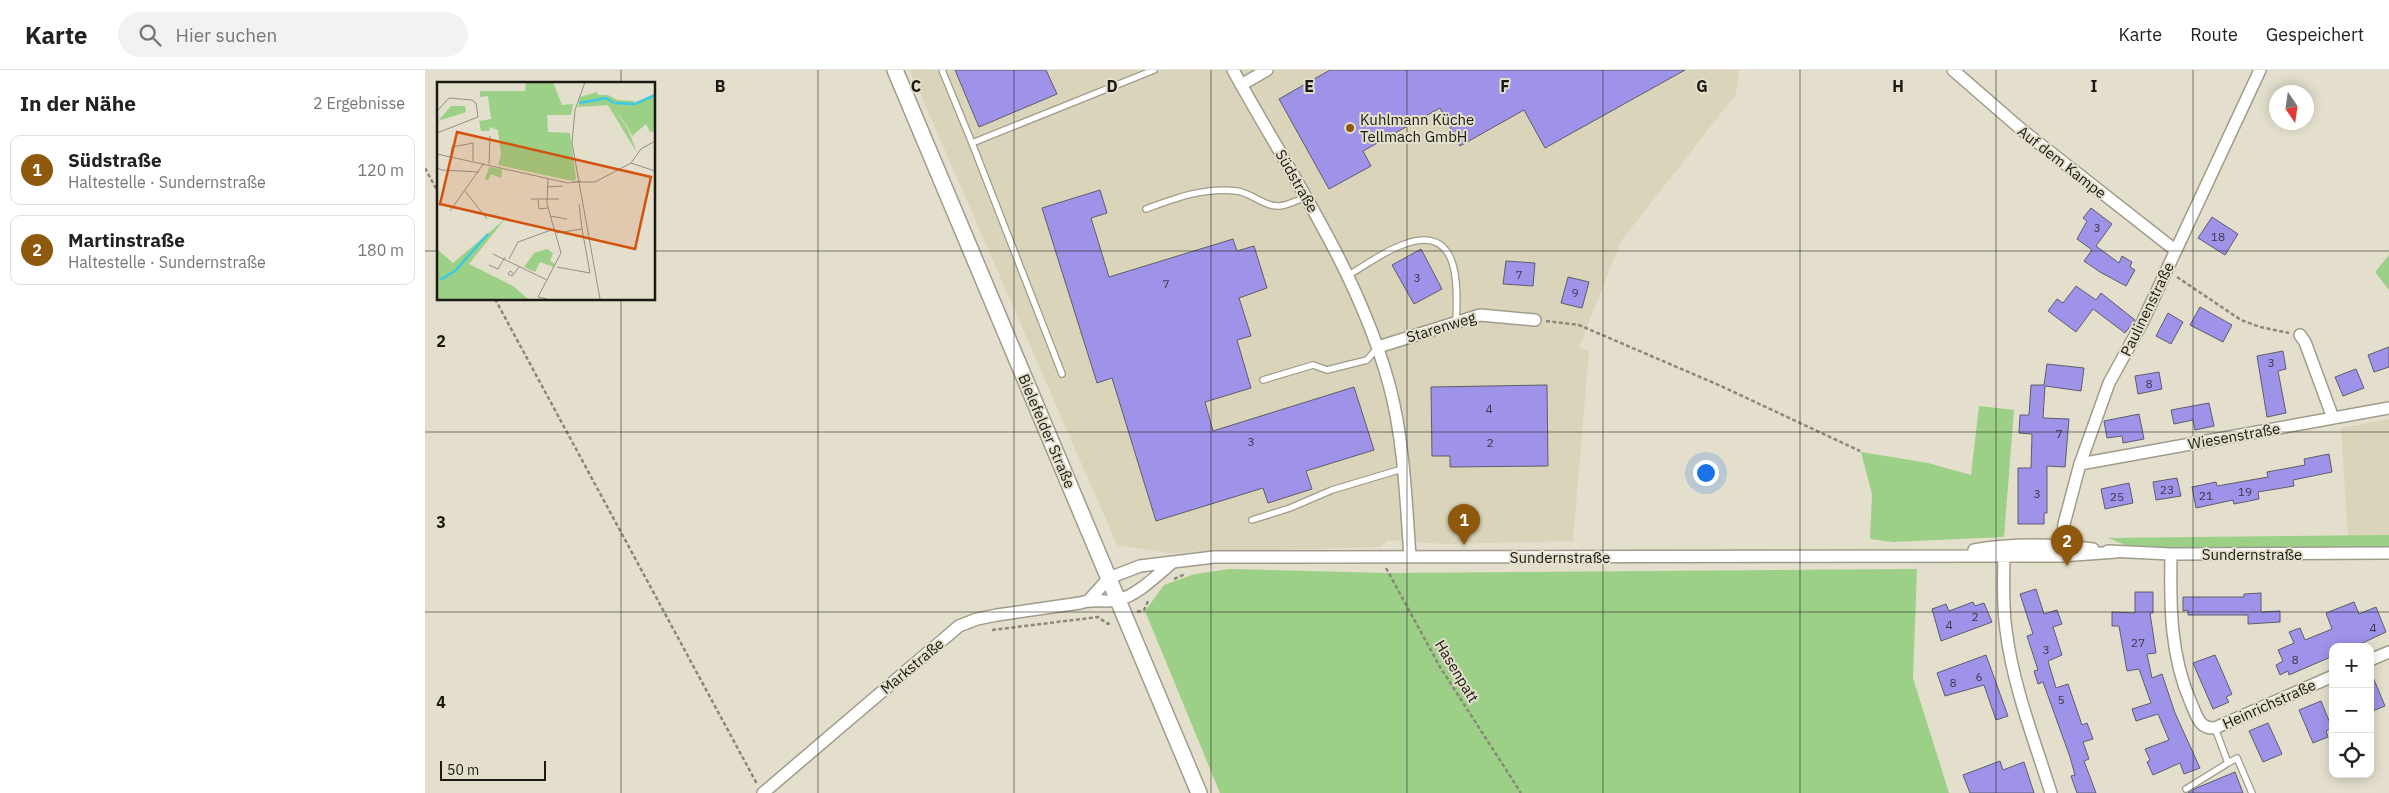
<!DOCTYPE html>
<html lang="de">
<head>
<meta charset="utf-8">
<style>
	body { margin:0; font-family:"IBM Plex Sans",sans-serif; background:#f2f2f2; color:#222 }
	.controls { position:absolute; right:15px; bottom:15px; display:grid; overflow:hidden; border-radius:10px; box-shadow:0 2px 12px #0003 }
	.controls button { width:45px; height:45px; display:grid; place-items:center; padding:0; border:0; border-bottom:1px solid #e0e0e0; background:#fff; color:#222; font:25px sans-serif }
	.compass { position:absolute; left:1844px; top:15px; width:45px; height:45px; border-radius:50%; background:#fff; box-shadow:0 2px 12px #0003; rotate:167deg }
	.scale { position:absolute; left:15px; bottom:12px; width:106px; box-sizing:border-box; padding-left:5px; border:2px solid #1a1912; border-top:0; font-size:14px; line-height:18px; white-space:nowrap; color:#1a1912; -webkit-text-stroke:4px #e3dfcc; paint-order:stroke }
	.you { position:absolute; left:1280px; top:402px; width:18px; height:18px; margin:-12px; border:4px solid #fff; border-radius:50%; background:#1a73e8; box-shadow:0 0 0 8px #1a73e833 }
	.badge { display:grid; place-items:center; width:32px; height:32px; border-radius:50%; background:#8f590d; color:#fff; font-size:16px; font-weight:700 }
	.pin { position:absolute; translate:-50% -41px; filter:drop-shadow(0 1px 2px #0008) }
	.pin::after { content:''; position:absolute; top:26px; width:18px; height:15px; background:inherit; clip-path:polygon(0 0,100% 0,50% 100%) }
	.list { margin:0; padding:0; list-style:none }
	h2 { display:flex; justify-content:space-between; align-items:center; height:65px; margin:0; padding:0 20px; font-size:21px }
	h2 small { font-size:16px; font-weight:400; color:#767676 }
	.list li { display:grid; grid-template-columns:32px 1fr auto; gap:15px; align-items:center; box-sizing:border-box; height:70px; margin:0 10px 10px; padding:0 10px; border:1px solid #e0e0e0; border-radius:10px }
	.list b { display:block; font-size:19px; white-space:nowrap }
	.list p { margin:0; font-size:16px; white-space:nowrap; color:#767676 }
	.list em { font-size:16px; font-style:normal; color:#767676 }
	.icon { flex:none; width:28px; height:28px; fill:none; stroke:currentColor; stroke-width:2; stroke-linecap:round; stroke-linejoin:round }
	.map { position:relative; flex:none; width:1964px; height:723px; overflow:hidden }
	header { display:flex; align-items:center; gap:30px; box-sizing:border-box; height:70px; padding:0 25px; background:#fff; border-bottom:1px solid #e0e0e0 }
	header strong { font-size:24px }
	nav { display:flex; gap:28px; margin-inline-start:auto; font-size:18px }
	.search { width:350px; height:45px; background:#f2f2f2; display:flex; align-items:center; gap:12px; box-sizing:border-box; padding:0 18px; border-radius:28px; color:#767676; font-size:19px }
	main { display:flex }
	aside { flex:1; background:#fff }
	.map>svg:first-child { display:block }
	.built { fill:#d9d4ba }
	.green { fill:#9bd086 }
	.building { fill:#9e93e8; stroke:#5e5d6d }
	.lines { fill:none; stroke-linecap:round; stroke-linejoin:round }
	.service-casing { stroke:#a09c8b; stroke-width:8 }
	.minor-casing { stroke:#a09c8b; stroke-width:14 }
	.secondary-casing { stroke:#a09c8b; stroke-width:18 }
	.path { stroke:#8b887a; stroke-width:2.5; stroke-dasharray:4 2.5; stroke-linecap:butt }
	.service { stroke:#fff; stroke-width:5.5 }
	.minor { stroke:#fff; stroke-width:11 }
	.secondary { stroke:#fff; stroke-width:15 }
	.grid { fill:none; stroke:#1a1912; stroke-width:1; stroke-opacity:0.55 }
	.poi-dot { fill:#8f590d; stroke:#e3dfcc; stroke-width:2 }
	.labels { text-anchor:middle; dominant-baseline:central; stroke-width:4; stroke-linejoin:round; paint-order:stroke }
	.number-label { font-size:12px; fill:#3b3848 }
	.poi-label { font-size:15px; fill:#1a1912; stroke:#e3dfcc; text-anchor:start }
	.street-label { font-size:15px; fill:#1a1912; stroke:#e3dfcc }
	.inset-river { fill:none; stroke:#3bcae5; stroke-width:2.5 }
	.inset-road { fill:none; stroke:#939082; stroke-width:1 }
	.view { fill:#d3530d; fill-opacity:0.15; stroke:#d3530d; stroke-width:2.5 }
	.inset-edge { fill:none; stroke:#1a1912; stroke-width:2.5 }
	.grid-label { font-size:16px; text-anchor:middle; font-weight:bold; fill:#1a1912; stroke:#e3dfcc; stroke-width:4; stroke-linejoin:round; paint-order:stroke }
</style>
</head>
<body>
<header>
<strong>Karte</strong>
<div class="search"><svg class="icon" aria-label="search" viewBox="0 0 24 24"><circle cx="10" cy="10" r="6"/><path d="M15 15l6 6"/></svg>Hier suchen</div>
<nav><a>Karte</a><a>Route</a><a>Gespeichert</a></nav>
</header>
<main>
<aside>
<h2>In der Nähe<small>2 Ergebnisse</small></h2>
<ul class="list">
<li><span class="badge">1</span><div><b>Südstraße</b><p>Haltestelle · Sundernstraße</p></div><em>120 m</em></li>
<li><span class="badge">2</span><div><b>Martinstraße</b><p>Haltestelle · Sundernstraße</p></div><em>180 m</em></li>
</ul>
</aside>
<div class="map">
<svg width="1964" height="723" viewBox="0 0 1964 723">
	<rect width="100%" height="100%" fill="#e3dfcc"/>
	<!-- built -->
	<path class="built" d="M485,0H1314L1311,24L1196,171L1154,277L1164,281L1148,471L1019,474L963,470L955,477L744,483L692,475Z
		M1964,349V465L1923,467L1916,358Z"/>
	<!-- green -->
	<path class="green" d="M1964,185V220L1950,202Z
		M1554,336L1589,340L1579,467L1468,472L1445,469L1447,424L1436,382L1503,393L1546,405Z
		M1964,465V477L1736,479L1700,475L1683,468Z
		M805,499L960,503L1492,499L1488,608L1524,723H795L720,541L739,515L770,504Z"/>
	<!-- building -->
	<path class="building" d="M530,0H621L632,24L554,57Z
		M905,0H1260L1120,78L1099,40L1035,76L1015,38L938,81L946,96L904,119L854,29Z
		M675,120L682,143L666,148L684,207L808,169L812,181L829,176L842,218L814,228L826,266L812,270L826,318L780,332L788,361L929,317L949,380L881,401L887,419L843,433L838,418L731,451L687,308L672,313L617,138Z
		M1666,138L1687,154L1671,176L1694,193L1697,186L1707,192L1705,197L1710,200L1701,216L1675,202L1659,191L1667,180L1652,169L1662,151L1658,148Z
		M1787,147L1813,164L1800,185L1773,168Z
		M996,179L1017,219L989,234L967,195Z
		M1081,191L1110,193L1108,216L1078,214Z
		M1143,207L1164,212L1157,238L1136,233Z
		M1651,216L1671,230L1676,223L1710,250L1700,263L1668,239L1651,262L1623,241L1632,229L1638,233Z
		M1775,237L1807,255L1798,272L1765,255Z
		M1743,243L1758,252L1746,274L1731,266Z
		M1964,277V297L1949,302L1943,285Z
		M1858,281L1861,299L1853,301L1861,343L1842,347L1832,286Z
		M1622,294L1659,298L1656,321L1620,316L1618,348L1644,349L1640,397L1622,396V443H1619V454H1593V398H1606L1607,364L1594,363L1595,345H1604L1606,315H1619Z
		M1931,299L1939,318L1918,326L1910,307Z
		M1734,302L1737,319L1713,324L1710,306Z
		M1122,315L1123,396L1025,397V386H1007L1006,317Z
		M1784,333L1789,356L1770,360L1768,350L1749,354L1746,340Z
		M1714,344L1719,369L1698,373L1697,366L1682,368L1679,351Z
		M1904,384L1907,402L1868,410L1869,416L1833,422L1834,429L1809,434L1808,430L1771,438L1767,417L1791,412L1792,416L1843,407L1842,402L1880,395L1879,389Z
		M1752,408L1756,426L1731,430L1728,412Z
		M1704,413L1708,433L1680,439L1676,419Z
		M1611,519L1619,544L1632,540L1637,554L1628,557L1637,585L1623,591L1631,618L1643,614L1657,655L1662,653L1668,669L1658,672L1664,689L1659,691L1671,723H1652L1646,706L1650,705L1645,687L1618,612L1613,614L1609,601L1613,600L1602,566L1608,564L1595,524Z
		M1710,522H1728V543H1725L1731,583L1722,584L1727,608L1737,604L1750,643L1775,698L1759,704L1755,693L1728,705L1722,692L1725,690L1720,679L1744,670L1733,644L1711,651L1707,639L1726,633L1714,599L1702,601L1694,556H1687V542L1710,543Z
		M1836,523V542L1855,541V552L1823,554V545H1763V540L1758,541V527H1819V524Z
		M1548,532L1550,536L1559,533L1567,552L1516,571L1507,539L1521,534L1524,541Z
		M1929,532L1934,544L1951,537L1961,562L1929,577H1908V586L1864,605L1863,601L1855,605L1851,595L1858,591L1853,580L1869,573L1864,562L1875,558L1880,570L1907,559L1901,543Z
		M1561,585L1583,646L1571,650L1559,615L1520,626L1512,603Z
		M1790,585L1807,624L1801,627L1804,632L1788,639L1768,593Z
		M1945,600L1960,636L1945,642Z
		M1896,631L1907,658L1901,661L1903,667L1888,673L1874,640Z
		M1843,653L1857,684L1838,692L1824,661Z
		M1575,691L1578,700L1599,692L1609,723H1545L1538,705Z
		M1810,702L1818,723H1763L1769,719Z"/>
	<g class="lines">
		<defs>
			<path id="service" d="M517,0L547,73
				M721,139C751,128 779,117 812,121C827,123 839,137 855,136C863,135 873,130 881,127
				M922,206C940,196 960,180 980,174C1035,154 1033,215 1031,252
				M637,304L547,73L729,0
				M838,310L888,295L902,300L942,290L953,277
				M827,450L865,438L907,420L977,399
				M1803,693L1812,688L1827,723
				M1761,719L1803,693L1790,658"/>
			<path id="minor" d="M808,0C864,102 933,201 964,314C979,369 981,431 985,487
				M1528,0L1597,60L1750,180
				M816,15L842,0
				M1875,265L1880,272L1908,348
				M953,277L1055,245L1110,250
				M1655,394L1964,338
				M1579,479C1579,505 1577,533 1581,560C1588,616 1609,669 1626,723
				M1549,480C1588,473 1628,474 1668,479
				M1683,481L1746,484L1964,483
				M1746,484C1745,536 1745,585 1766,633C1772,646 1774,659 1790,658L1908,606
				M1636,486L1639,454L1655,394L1684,313L1717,253L1835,0
				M665,529L684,508L715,496L789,487L1636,486L1691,482
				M1945,590L1964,582
				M338,723L534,556L552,549L572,545L655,533C669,528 680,533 693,530C713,525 732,505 748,492"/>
			<path id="secondary" d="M470,0L774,723"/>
		</defs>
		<!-- service casing -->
		<use href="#service" class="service-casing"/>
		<!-- minor casing -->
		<use href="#minor" class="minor-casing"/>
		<!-- secondary casing -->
		<use href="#secondary" class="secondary-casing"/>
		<!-- path -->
		<path class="path" d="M0,98L14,124
			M1752,207L1816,250L1835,257L1864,263
			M70,229L332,714
			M1121,251L1154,255L1296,316L1435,381
			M961,498L1015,597L1096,723
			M749,509L760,504
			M712,542L719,540L724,529
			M567,560L673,547L683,554L686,552"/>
		<!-- service -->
		<use href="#service" class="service"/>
		<!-- minor -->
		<use href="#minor" class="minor"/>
		<!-- secondary -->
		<use href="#secondary" class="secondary"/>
	</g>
	<!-- grid -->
	<path class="grid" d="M196,0V14M393,0V723M589,0V723M786,0V723M982,0V723M1178,0V723M1375,0V723M1571,0V723M1768,0V723M0,181H14M229,181H1964M196,229V723M0,362H1964M0,542H1964"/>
	<!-- markers -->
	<circle class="poi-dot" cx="925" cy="58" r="5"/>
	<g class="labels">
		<!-- number labels -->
		<g class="number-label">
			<text x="1672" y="157">3</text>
			<text x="1793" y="166">18</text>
			<text x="1094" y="204">7</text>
			<text x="992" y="207">3</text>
			<text x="741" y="213">7</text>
			<text x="1150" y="222">9</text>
			<text x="1846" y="292">3</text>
			<text x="1724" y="313">8</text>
			<text x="1064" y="338">4</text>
			<text x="1634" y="363">7</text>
			<text x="826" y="371">3</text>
			<text x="1065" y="372">2</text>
			<text x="1742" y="419">23</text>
			<text x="1820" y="421">19</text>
			<text x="1612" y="423">3</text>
			<text x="1781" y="425">21</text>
			<text x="1692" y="426">25</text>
			<text x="1550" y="546">2</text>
			<text x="1524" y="554">4</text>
			<text x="1948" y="557">4</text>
			<text x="1713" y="572">27</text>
			<text x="1621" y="579">3</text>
			<text x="1870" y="589">8</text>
			<text x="1554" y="606">6</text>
			<text x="1528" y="612">8</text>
			<text x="1636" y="629">5</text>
		</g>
		<!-- poi labels -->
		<g class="poi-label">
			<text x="935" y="49">Kuhlmann Küche<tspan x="935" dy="17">Tellmach GmbH</tspan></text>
		</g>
		<!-- street labels -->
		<g class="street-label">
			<text transform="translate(1637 92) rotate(38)">Auf dem Kampe</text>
			<text transform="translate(872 111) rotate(60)">Südstraße</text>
			<text transform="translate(1722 239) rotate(-64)">Paulinenstraße</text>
			<text transform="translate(1016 257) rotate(-17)">Starenweg</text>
			<text transform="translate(622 361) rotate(67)">Bielefelder Straße</text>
			<text transform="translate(1809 366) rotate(-10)">Wiesenstraße</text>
			<text x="1827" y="484">Sundernstraße</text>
			<text x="1135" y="487">Sundernstraße</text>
			<text transform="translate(487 596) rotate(-40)">Markstraße</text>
			<text transform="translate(1032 601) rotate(59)">Hasenpatt</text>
			<text transform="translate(1844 634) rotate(-24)">Heinrichstraße</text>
		</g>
	</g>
	<!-- overview -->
	<g transform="translate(12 12)">
		<rect width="218" height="218" fill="#e3dfcc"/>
		<path d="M89,0H116L125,23L136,22L134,33H110L111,50L133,51L139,97L136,99L61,83L64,73L61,48L53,45L52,49H44L42,39L54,37L51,14L43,15V9H88ZM160,10L161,13H171L181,18L197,19L198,22L217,12V49L213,50L209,42L195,54L191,45L177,27L191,47L200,71L171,23L141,25L143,15ZM14,24H28L29,30L1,39ZM52,85L65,87L64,96L54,92L51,98L48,97ZM68,137L32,182L76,204L91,217H0V167L16,181ZM110,167L116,171L113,179L118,182L117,185L103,180L98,190L87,185L97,171Z" fill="#9bd086"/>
		<path class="inset-river" d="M142,21L169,16L177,21M178,21L198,22L218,13M3,198L18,189L51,152"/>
		<path class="inset-road" d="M148,0L138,28L135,61L163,217M0,29L12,16L35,18L39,21L41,35L0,51M0,72L131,101L144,99M14,74L15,65L36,61V79M194,81L204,67L218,59M52,82L53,54M0,85L4,88L42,90M136,100H158L194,81L218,89M110,105L126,104M28,109L50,137M94,117H122M101,118L102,127L111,126M13,129L47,81M113,134L130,137M119,151L145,147L142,122M56,172L110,198M72,177L81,160L117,147M52,183L61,187L68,175M120,185L153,191L145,147M76,191L73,189L71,192L75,194L83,184M110,217L101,215L124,171L110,122L111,96"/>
		<path class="view" d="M20,50L214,95L198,167L3,122Z"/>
		<rect width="218" height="218" class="inset-edge"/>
	</g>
	<g class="grid-label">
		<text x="295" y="22">B</text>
		<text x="491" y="22">C</text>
		<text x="687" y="22">D</text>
		<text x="884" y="22">E</text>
		<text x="1080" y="22">F</text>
		<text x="1277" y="22">G</text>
		<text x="1473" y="22">H</text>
		<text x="1669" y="22">I</text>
		<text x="16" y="277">2</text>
		<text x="16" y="458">3</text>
		<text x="16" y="638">4</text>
	</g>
</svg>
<div class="controls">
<button>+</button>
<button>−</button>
<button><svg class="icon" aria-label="locate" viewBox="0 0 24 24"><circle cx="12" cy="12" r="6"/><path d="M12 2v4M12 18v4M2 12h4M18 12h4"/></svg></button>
</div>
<svg class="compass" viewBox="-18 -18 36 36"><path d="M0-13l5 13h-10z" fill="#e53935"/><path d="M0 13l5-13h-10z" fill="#767676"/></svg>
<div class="scale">50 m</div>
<div class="you"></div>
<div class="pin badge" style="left:1039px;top:475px">1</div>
<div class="pin badge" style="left:1642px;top:496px">2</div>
</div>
</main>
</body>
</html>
